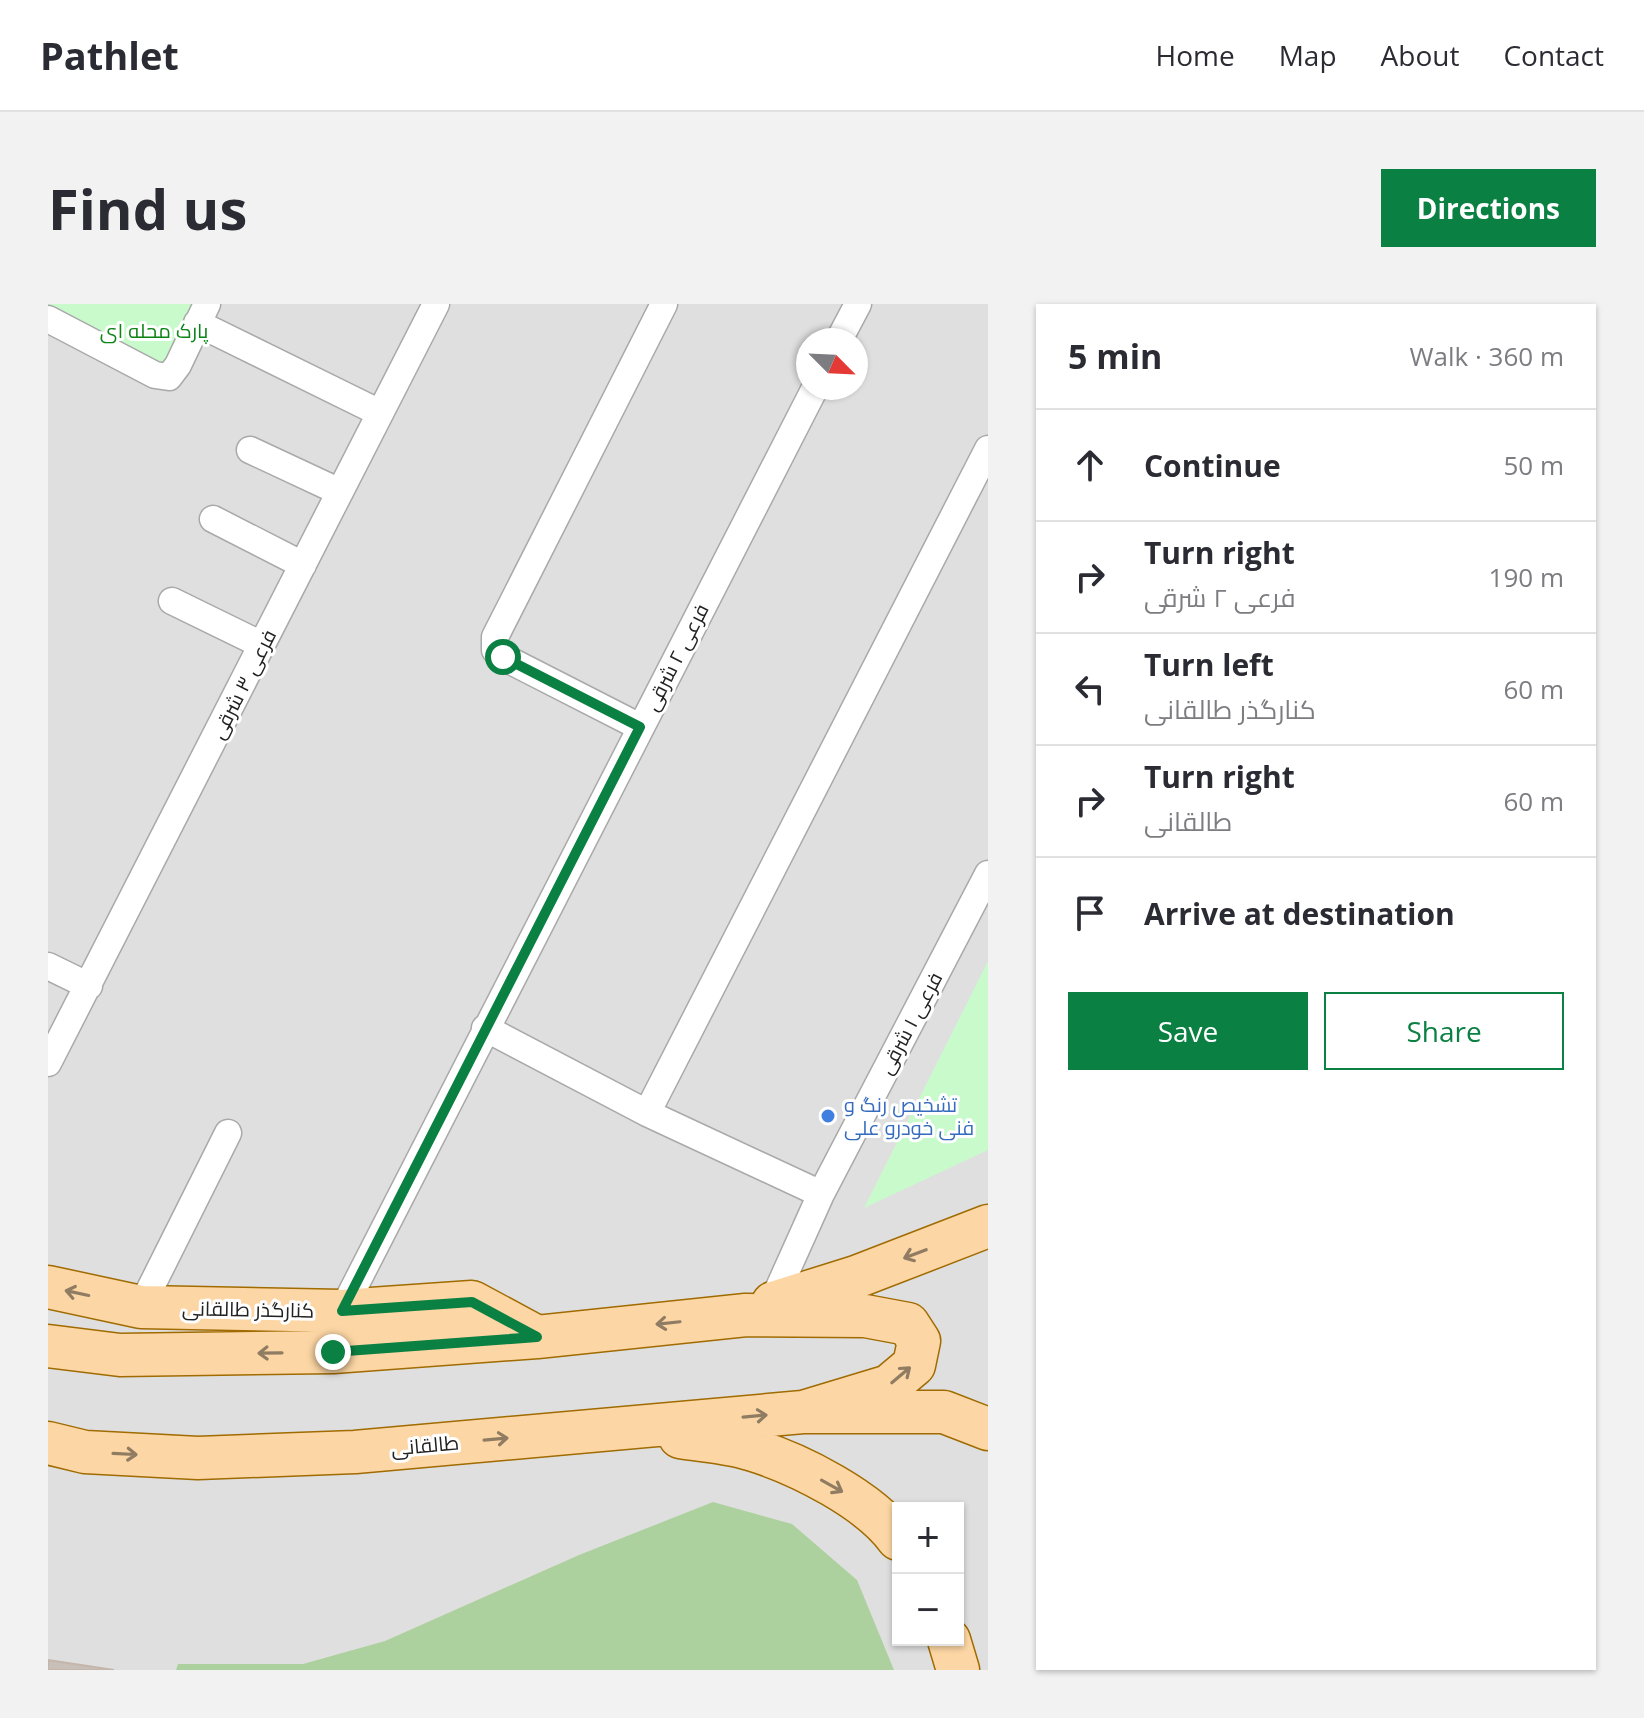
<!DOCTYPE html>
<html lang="en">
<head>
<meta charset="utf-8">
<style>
	body { margin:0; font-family:"Open Sans",Cairo,sans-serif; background:#f2f2f3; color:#2b2b33 }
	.controls { position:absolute; right:24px; bottom:24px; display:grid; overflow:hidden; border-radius:0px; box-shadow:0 2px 6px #0004 }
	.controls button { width:72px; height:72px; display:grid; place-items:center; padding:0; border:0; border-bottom:2px solid #e1e1e2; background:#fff; color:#2b2b33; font:40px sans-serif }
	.compass { position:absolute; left:748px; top:24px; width:72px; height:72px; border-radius:50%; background:#fff; box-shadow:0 2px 6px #0004; rotate:114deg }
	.stop { position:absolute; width:24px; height:24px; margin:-18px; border:6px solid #0b8043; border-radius:50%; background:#fff }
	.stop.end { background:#0b8043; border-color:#fff; box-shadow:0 2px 8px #0008 }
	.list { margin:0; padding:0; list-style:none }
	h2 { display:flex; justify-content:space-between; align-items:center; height:104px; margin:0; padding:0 32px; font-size:34px }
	h2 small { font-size:26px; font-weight:400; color:#7c7c81 }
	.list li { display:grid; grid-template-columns:52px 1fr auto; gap:24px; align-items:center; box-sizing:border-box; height:112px; padding:0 32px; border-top:2px solid #e1e1e2 }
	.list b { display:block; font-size:30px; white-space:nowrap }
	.list p { margin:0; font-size:26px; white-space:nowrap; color:#7c7c81 }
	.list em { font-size:26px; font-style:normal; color:#7c7c81 }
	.actions { display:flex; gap:16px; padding:24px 32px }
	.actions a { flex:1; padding:18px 0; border:2px solid #0b8043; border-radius:0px; text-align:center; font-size:28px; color:#0b8043 }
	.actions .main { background:#0b8043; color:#fff }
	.icon { flex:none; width:44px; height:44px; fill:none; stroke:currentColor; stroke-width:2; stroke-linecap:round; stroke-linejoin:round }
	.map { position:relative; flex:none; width:940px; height:1366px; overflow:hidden; border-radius:0px }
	header { display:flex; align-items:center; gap:48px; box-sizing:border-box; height:112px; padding:0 40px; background:#fff; border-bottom:2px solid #e1e1e2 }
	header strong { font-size:38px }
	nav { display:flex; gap:44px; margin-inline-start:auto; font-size:28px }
	.intro { display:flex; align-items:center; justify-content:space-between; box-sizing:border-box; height:192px; padding:0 48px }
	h1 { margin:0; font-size:56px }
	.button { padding:20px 36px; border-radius:0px; background:#0b8043; color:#fff; font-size:28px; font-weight:700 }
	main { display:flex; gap:48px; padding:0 48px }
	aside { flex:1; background:#fff; border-radius:0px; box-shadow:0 2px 6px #0004 }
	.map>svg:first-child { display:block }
	.residential { fill:#e0dfdf; fill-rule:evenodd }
	.forest { fill:#add19e }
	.park { fill:#c8facc }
	.building { fill:#c7bfb8; stroke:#c4b6ab; stroke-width:2 }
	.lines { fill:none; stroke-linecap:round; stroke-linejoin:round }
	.street-casing { stroke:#a9a9a9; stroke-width:29 }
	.primary-casing { stroke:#a06b00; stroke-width:45 }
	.street { stroke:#fff; stroke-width:26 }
	.primary { stroke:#fcd6a4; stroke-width:42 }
	.oneway { stroke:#8f7c63 }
	.route { stroke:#0b8043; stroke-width:10 }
	.shop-dot { fill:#3f7fe0; stroke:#fff; stroke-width:3 }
	.labels { text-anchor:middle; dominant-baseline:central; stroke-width:6; stroke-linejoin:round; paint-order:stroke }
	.park-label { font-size:20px; fill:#0c8416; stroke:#fff }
	.street-label { font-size:20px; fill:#222; stroke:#fff }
	.shop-label { font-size:20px; fill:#366cbe; stroke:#fff; text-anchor:start }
</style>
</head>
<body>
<header>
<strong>Pathlet</strong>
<nav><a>Home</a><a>Map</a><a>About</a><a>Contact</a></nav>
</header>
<div class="intro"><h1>Find us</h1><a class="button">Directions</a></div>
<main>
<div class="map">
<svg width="940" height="1366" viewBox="0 0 940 1366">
	<rect width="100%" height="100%" fill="#f2efe9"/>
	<!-- residential -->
	<path class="residential" d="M0,0H940V1366H0ZM760,36H808V84H760ZM850,1204H910V1336H850Z"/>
	<!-- forest -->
	<path class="forest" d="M665,1198L744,1220L809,1276L846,1366H128L130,1360H255L337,1337L531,1251Z"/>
	<!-- park -->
	<path class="park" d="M0,0H148L117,61Z
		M940,657V846L816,904Z"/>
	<!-- building -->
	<path class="building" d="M0,1356L66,1366H0Z"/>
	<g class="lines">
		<defs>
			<path id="street" d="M0,15L107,71L121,73L130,61L159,0
				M149,19L332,109
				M791,36L810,0
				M202,146L292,188
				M165,215L255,261
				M124,297L214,341
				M592,423L455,353L447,346V333L616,0
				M0,662L41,682
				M437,724L599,809L773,890
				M0,759L388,0
				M599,809L940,145
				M724,999L773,890L940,570
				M93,1003L180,829
				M294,1007L767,84"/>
			<path id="primary" d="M0,983L93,1003L294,1007L424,998L489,1033
				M725,999L808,973L940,922
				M0,1042L72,1051L285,1048L489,1033L698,1011L817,1012L860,1020L871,1037L866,1061L841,1082L755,1108
				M632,1133C656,1137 682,1138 705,1146C751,1160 822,1196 850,1235
				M0,1139L37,1148L150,1154L307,1148L755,1108H896L940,1125
				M901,1336L910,1366"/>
		</defs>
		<!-- street casing -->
		<use href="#street" class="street-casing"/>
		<!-- primary casing -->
		<use href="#primary" class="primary-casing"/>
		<!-- street -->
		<use href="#street" class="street"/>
		<!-- primary -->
		<use href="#primary" class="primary"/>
	</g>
	<!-- one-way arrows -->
	<defs><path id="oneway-shaft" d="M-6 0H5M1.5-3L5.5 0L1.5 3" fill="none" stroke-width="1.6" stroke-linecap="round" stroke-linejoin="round" transform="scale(2)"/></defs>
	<g class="oneway">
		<use href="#oneway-shaft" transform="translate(867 950) rotate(159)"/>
		<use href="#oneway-shaft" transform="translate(29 989) rotate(-168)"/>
		<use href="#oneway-shaft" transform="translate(620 1019) rotate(174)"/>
		<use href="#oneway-shaft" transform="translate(222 1049) rotate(179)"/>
		<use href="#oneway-shaft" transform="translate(853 1071) rotate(-40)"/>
		<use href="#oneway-shaft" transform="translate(707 1112) rotate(-5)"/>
		<use href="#oneway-shaft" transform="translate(448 1135) rotate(-5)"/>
		<use href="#oneway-shaft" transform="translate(77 1150) rotate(3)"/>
		<use href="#oneway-shaft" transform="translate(784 1182) rotate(29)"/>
	</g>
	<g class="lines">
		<!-- route -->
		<path class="route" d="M285,1048L489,1033L424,998L294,1007L592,423L455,353"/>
	</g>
	<!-- markers -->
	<circle class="shop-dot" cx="780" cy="812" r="8"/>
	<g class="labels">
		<!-- park labels -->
		<g class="park-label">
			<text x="106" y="26">پارک محله ای</text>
		</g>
		<!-- street labels -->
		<g class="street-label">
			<text transform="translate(628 353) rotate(-63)">فرعی ۲ شرقی</text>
			<text transform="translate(195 380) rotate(-63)">فرعی ۳ شرقی</text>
			<text transform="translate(862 719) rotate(-62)">فرعی ۱ شرقی</text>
			<text transform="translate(200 1005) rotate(1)">کنارگذر طالقانی</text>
			<text transform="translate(377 1141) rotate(-5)">طالقانی</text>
		</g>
		<!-- shop labels -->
		<g class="shop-label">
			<text x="796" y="800">تشخیص رنگ و<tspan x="796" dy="23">فنی خودرو علی</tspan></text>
		</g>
	</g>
</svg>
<div class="controls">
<button>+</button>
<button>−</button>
</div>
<svg class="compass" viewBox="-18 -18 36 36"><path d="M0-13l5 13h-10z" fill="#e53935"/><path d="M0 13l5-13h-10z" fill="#7c7c81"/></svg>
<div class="stop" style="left:455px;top:353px"></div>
<div class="stop end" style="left:285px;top:1048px"></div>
</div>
<aside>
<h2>5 min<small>Walk · 360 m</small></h2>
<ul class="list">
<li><svg class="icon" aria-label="ahead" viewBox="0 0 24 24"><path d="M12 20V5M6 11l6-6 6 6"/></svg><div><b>Continue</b></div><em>50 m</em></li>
<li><svg class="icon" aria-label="right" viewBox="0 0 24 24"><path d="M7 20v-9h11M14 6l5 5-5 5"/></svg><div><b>Turn right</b><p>فرعی ۲ شرقی</p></div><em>190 m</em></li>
<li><svg class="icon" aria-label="left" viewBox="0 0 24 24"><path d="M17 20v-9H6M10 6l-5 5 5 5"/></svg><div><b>Turn left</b><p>کنارگذر طالقانی</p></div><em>60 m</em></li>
<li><svg class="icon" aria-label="right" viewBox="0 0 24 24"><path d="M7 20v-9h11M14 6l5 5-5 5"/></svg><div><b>Turn right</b><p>طالقانی</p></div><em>60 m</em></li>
<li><svg class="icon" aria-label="arrive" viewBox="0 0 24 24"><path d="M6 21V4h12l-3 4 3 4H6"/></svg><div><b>Arrive at destination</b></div></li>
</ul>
<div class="actions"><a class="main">Save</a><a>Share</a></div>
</aside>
</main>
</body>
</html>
